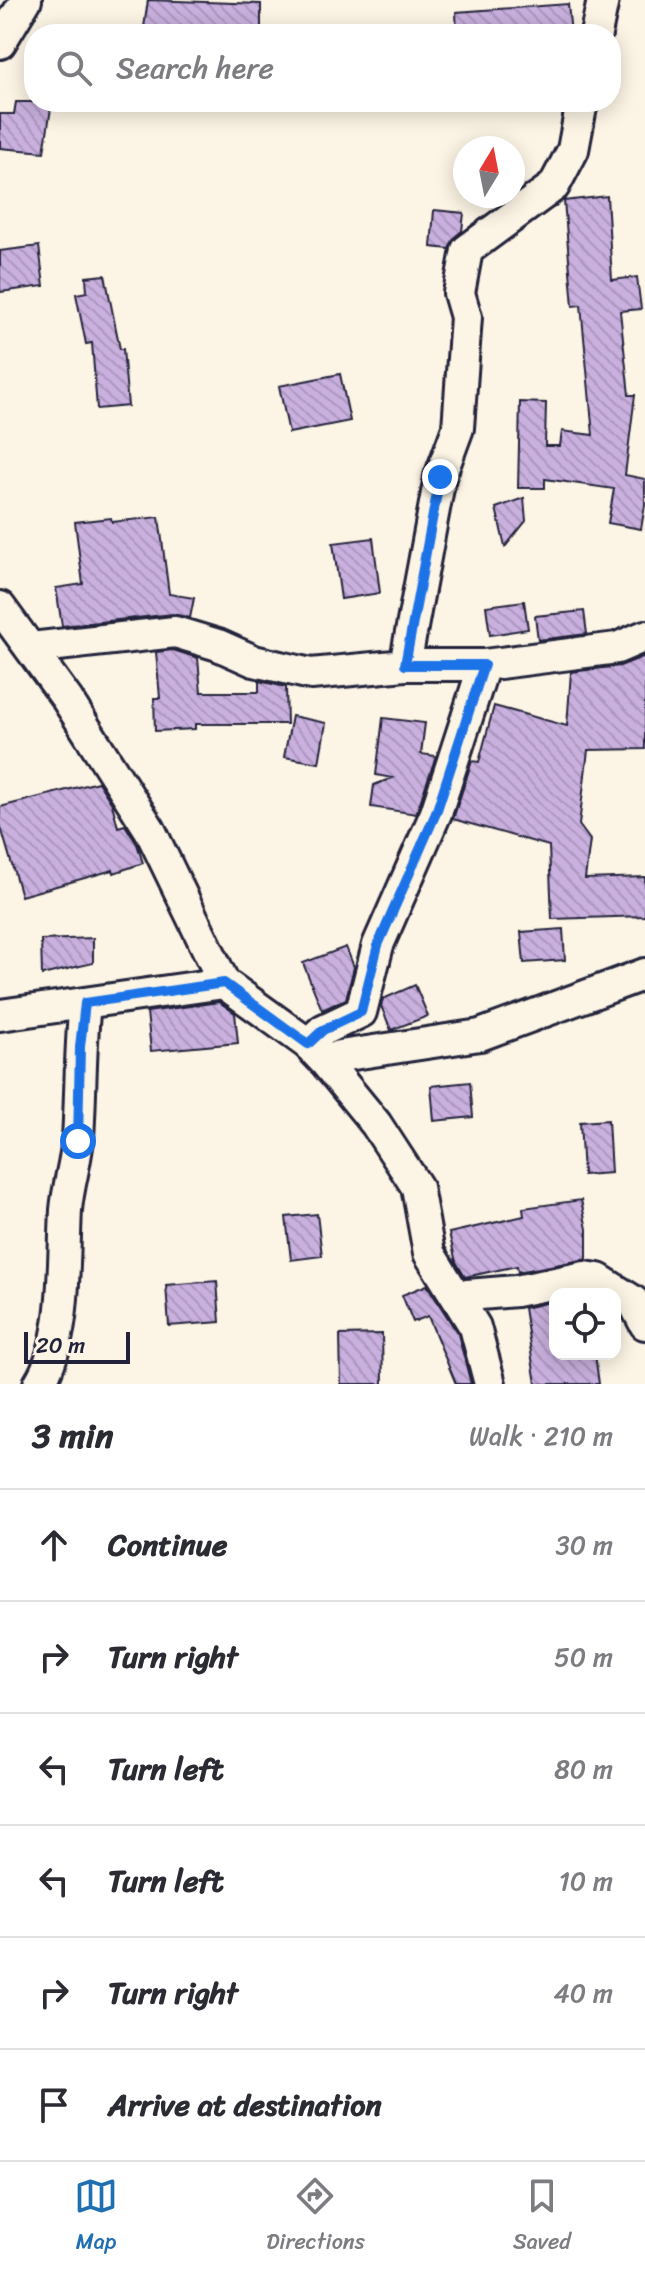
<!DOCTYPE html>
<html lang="en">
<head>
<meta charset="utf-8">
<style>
	body { margin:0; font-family:Sriracha,sans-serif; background:#f2f2f3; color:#2b2b33 }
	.controls { position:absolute; right:24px; bottom:24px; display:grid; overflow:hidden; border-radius:16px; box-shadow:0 4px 20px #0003 }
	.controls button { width:72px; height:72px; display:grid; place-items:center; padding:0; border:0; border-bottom:2px solid #e1e1e2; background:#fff; color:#2b2b33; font:40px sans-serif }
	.compass { position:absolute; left:453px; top:136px; width:72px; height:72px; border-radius:50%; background:#fff; box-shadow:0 4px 20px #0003; rotate:10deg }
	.scale { position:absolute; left:24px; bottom:20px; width:106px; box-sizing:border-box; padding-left:8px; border:4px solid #22223b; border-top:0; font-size:22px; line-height:28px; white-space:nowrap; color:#22223b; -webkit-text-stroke:6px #fcf5e5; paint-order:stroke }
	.stop { position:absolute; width:24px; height:24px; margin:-18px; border:6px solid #1a73e8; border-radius:50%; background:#fff }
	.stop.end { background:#1a73e8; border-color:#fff; box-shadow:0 2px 8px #0008 }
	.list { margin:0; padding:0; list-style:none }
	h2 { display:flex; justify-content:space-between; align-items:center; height:104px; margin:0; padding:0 32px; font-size:34px }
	h2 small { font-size:26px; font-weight:400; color:#7c7c81 }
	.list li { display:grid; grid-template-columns:52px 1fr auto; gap:24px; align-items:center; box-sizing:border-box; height:112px; padding:0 32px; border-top:2px solid #e1e1e2 }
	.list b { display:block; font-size:30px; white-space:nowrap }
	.list em { font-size:26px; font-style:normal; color:#7c7c81 }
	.icon { flex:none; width:44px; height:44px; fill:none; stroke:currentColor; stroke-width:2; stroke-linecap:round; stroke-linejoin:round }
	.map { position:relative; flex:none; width:645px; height:1384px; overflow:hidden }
	.search { position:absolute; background:#fff; box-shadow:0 4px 20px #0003; left:24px; right:24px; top:24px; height:88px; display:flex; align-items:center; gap:20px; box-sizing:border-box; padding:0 28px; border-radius:32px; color:#7c7c81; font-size:30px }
	.sheet { height:776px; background:#fff }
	nav { display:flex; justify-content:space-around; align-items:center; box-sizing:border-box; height:112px; border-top:2px solid #e1e1e2; background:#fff; font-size:22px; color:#7c7c81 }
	nav a { display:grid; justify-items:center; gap:4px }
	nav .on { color:#1f6fb2 }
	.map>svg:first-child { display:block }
	.building { fill:url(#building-back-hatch); stroke:#22223b; stroke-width:2 }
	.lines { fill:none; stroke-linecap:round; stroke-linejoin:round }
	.minor-casing { stroke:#22223b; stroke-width:36 }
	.minor { stroke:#fcf5e5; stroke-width:30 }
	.route { stroke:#1a73e8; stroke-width:10 }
</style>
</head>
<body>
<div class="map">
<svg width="645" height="1384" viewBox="0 0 645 1384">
	<defs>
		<pattern id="building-back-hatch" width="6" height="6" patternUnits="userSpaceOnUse" patternTransform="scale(2)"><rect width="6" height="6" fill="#c9b0de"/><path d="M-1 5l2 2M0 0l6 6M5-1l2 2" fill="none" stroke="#ac97bf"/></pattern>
	</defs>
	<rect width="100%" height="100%" fill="#fcf5e5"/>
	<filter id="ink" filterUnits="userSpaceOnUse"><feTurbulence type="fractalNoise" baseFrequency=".0125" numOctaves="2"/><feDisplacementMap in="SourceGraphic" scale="16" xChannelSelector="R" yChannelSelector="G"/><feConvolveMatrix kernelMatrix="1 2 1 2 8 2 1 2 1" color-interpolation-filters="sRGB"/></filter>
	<g filter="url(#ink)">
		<!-- building -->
		<path class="building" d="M148,0L261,4V34H143Z
			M568,4L571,34H457L456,12Z
			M16,102H52L44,152L0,148V114H14Z
			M607,196L612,280L637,277L641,309L620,311L629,395H635L625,475L645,479V505L641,529L608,523L614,489L545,479V488H518L520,402L546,403L545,446H560L562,431L593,435L581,305L573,306L564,201Z
			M434,210L464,213L462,231L456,236L449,249L431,247Z
			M39,246L44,286L0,292V251Z
			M105,275L120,349H123L128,406L97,409L92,343L86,344L76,294L87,292L86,277Z
			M340,374L350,421L289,433L279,386Z
			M524,498L526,521L505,547L496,508Z
			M159,517L169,594L194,598L190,618L173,614L62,626L56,588L83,584L75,522L111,518L112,522Z
			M373,538L380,593L341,599L333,543Z
			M524,601L528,629L490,635L486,606Z
			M584,611L587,634L538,640L535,616Z
			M173,650L198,658L201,692H259V681L286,687L287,724H195V729L155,731L154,698H160L156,652Z
			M645,656V749L588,750L579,825L590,840L585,879L645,877V916L552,919L549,846L453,819L472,761L479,762L494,706L567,726L571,672L620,666Z
			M292,716L326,723L319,763L284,757Z
			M383,718L425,723L421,754L436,756L416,814L371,807L374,785L392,778L376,775Z
			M98,782L112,804L118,827L125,825L137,844L143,863L114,873L113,870L21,896L0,824V807Z
			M563,929L565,960L524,963L521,932Z
			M93,938V963L42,975L41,940Z
			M346,947L354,967L346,999L322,1010L303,963Z
			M415,985L428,1016L391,1030L381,1006L383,999Z
			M219,1002L235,1013L238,1043L151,1051L147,1012Z
			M470,1082L473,1117L434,1121L431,1086Z
			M608,1120L611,1173L583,1175L580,1122Z
			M581,1200L587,1229V1259L518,1272L517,1266L465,1277L456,1262L449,1233L524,1216L523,1208Z
			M317,1214L322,1256L291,1260L286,1217Z
			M217,1281L220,1322L169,1326L166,1285Z
			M427,1285L458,1334L471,1384H456L428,1316L413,1322L402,1295Z
			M555,1301V1354H595L599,1384H536L524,1308Z
			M382,1334L383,1384H341L340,1335Z"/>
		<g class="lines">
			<defs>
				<path id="minor" d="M596,34L603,0
					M0,43L26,0
					M0,607L67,699L150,830L224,983L308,1044L326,1063L376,1124L417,1187L429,1253L475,1327L490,1384
					M31,648L175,632L218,645L254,661L311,674L405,665H484L617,648L645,636
					M405,665L440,477L458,428L466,317L459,293L467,250L554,186L573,150L582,102
					M0,1015L224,983
					M308,1044L323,1030L361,1012L378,945L436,813L484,665
					M326,1063L340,1056L480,1035L645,974
					M456,1296L516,1291L585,1277L598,1279L633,1301L645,1324
					M39,1384C67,1340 63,1263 66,1210C68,1186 76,1162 78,1138C81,1092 80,1048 85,1003"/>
			</defs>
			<!-- minor casing -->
			<use href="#minor" class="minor-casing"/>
			<!-- minor -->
			<use href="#minor" class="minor"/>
		</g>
	</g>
	<g class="lines" filter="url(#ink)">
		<!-- route -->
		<path class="route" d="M78,1141L80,1047L85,1003L224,983L308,1044L323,1030L361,1012L378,945L436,813L484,665H405L440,477"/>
	</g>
</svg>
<div class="controls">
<button><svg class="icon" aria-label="locate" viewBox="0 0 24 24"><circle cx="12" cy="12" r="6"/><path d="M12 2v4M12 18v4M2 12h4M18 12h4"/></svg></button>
</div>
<svg class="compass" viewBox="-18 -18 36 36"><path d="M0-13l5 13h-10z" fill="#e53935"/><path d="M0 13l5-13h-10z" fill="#7c7c81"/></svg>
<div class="scale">20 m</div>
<div class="stop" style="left:78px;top:1141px"></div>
<div class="stop end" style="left:440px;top:477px"></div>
<div class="search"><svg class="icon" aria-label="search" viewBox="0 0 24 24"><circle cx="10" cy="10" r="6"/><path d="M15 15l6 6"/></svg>Search here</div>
</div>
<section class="sheet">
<h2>3 min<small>Walk · 210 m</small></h2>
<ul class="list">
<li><svg class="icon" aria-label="ahead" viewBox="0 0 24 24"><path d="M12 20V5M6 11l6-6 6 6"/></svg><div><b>Continue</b></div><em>30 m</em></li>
<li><svg class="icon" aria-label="right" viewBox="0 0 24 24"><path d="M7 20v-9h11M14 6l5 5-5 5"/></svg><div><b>Turn right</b></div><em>50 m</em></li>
<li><svg class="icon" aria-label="left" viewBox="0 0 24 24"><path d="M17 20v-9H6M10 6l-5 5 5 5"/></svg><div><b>Turn left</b></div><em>80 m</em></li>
<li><svg class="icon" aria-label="left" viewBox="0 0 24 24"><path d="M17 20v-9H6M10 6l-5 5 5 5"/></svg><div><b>Turn left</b></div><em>10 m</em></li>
<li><svg class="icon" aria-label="right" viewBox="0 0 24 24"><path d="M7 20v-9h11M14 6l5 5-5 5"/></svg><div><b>Turn right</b></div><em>40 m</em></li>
<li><svg class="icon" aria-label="arrive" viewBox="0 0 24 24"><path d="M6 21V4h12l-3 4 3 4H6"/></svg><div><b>Arrive at destination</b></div></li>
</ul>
</section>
<nav>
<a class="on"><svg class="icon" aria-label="map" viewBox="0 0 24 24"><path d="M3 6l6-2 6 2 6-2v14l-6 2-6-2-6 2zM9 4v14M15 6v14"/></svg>Map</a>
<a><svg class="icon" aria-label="directions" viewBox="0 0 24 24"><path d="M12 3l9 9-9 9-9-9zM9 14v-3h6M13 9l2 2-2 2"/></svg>Directions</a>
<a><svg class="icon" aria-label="saved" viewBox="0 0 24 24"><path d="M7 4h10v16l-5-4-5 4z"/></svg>Saved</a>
</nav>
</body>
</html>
